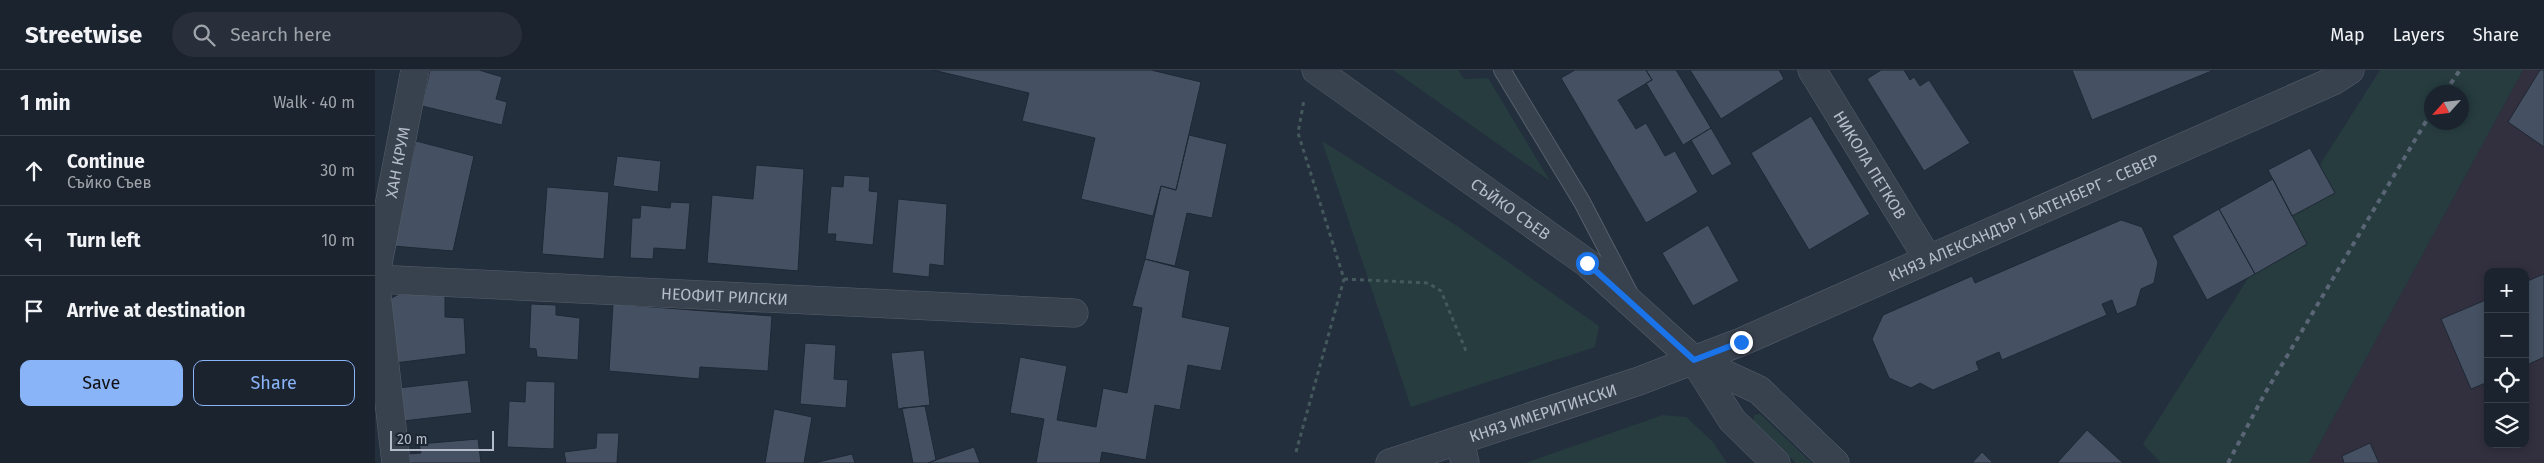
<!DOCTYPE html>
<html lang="en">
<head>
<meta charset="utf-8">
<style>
	body { margin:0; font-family:"Fira Sans",sans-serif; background:#282f3a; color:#f1f3f6 }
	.controls { position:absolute; right:15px; bottom:15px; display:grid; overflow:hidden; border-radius:10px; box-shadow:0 2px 8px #0003 }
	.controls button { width:45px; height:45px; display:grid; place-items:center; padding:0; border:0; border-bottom:1px solid #39404a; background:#1b232e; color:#f1f3f6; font:25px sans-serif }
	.compass { position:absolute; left:2049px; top:15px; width:45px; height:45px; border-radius:50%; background:#1b232e; box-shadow:0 2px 8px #0003; rotate:243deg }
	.scale { position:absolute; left:15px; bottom:12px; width:104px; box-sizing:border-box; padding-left:5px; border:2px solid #b4bcc9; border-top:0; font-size:14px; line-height:18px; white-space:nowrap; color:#b4bcc9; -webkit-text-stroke:4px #1d2633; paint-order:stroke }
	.stop { position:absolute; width:15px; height:15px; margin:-11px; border:4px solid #1a73e8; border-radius:50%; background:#fff }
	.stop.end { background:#1a73e8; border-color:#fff; box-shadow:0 1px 5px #0008 }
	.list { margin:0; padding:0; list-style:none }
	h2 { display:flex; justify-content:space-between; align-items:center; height:65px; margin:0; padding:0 20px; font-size:21px }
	h2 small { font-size:16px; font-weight:400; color:#a0a4aa }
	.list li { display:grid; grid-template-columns:32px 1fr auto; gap:15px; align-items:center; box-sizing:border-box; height:70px; padding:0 20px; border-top:1px solid #39404a }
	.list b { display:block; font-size:19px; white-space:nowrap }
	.list p { margin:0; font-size:16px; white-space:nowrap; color:#a0a4aa }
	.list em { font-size:16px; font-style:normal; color:#a0a4aa }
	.actions { display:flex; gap:10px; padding:15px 20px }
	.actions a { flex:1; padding:11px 0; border:1px solid #8ab4f8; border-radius:10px; text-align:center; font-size:18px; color:#8ab4f8 }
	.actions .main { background:#8ab4f8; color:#111 }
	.icon { flex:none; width:28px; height:28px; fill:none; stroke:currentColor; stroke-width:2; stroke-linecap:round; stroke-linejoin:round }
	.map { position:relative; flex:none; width:2169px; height:393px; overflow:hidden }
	header { display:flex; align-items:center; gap:30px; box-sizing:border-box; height:70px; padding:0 25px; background:#1b232e; border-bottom:1px solid #39404a }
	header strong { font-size:24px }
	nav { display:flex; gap:28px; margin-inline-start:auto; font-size:18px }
	.search { width:350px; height:45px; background:#282f3a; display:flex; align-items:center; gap:12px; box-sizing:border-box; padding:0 18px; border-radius:28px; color:#a0a4aa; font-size:19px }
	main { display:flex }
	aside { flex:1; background:#1b232e }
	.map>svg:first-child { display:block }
	.medical { fill:#32303f; fill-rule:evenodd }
	.green { fill:#263c3f; fill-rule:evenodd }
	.building { fill:#455162; stroke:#1f2835 }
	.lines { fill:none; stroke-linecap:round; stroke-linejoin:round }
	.service-casing { stroke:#565f6c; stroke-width:18 }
	.minor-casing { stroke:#565f6c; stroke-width:29 }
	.tertiary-casing { stroke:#565f6c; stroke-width:29 }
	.path { stroke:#44595c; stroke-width:3; stroke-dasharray:4 4; stroke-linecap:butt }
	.service { stroke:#38414e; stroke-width:16 }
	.minor { stroke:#38414e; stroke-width:28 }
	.tertiary { stroke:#38414e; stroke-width:28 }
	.rail { stroke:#5a6575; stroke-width:4; stroke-dasharray:5 5; stroke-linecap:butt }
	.route { stroke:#1a73e8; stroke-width:6 }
	.labels { text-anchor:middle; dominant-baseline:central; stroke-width:4; stroke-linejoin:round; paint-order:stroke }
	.street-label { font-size:16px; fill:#b4bcc9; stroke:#1d2633 }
</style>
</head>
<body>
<header>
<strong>Streetwise</strong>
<div class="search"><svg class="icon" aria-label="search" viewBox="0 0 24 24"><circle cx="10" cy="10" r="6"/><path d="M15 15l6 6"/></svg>Search here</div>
<nav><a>Map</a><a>Layers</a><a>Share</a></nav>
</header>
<main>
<aside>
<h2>1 min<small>Walk · 40 m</small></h2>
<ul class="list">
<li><svg class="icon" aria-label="ahead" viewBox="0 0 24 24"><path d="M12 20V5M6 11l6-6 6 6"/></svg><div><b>Continue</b><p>Съйко Съев</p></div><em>30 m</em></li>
<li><svg class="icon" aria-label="left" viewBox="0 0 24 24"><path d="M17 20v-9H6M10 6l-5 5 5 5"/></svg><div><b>Turn left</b></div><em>10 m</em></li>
<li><svg class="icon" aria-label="arrive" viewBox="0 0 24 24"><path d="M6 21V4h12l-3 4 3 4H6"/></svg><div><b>Arrive at destination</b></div></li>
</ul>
<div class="actions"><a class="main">Save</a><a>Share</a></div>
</aside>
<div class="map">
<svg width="2169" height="393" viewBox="0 0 2169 393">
	<rect width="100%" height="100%" fill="#242f3e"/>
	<!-- medical -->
	<path class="medical" d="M2148,0H2169V393H1934ZM2113,202H2150V374H2113Z"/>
	<!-- green -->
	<path class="green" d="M1018,0H1083L1089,9L1113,8L1175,111Z
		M2005,0H2148L1934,393H1786L1768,374ZM2056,22H2086V52H2056Z
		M947,71L1082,156L1224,256L1220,277L1036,337Z
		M1385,344L1437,393H1421L1378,352L1379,345Z
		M1288,345L1311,347L1338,372L1352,393H1150Z"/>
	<!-- building -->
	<path class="building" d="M55,0H104L127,7L121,29L132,32L127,55L47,36Z
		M558,0H776L826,12L801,120L786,116L778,146L706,129L720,68L647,51L654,23Z
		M1200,0H1271L1277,10L1243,30L1261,59L1271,53L1290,86L1300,81L1323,122L1271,153L1186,8Z
		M1271,0H1301L1336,58L1308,75L1271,13L1277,10Z
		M1315,0H1404L1409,9L1346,49Z
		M1506,0H1529L1535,10L1539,7L1545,16L1554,10L1595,73L1549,101L1492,9Z
		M1697,0H1839L1717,50Z
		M2165,0H2169V77L2133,52Z
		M1436,46L1495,144L1434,180L1376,83Z
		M1336,58L1357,94L1337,106L1316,70Z
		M814,65L852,74L837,148L812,143L800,196L770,189L786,116L801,120Z
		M41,71L99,86L78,181L18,176Z
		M1935,78L1960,123L1917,146L1893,100Z
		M242,86L286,91L283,122L238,116Z
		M381,95L429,99L423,201L332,193L337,125L378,129Z
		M469,105L495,107L494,121L503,122L498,175L460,171L461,164H452L456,116L468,117Z
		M1898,109L1932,174L1880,204L1844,139Z
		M172,117L234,122L229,189L167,184Z
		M523,129L572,134L569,196L555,194L554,207L517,203Z
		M296,132L315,133L311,180L279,178L278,189L255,188L257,148H265L266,135L295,138Z
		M1844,139L1880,204L1832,230L1797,166Z
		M1746,150L1767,157L1783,192L1779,213L1766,219L1761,236L1742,244L1737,230L1727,234L1732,245L1627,290L1624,282L1601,292L1604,300L1558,320L1545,313L1536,318L1514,308L1497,269L1508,245L1597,206L1600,213Z
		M1333,155L1364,211L1318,236L1287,183Z
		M770,189L815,201L807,247L855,257L846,301L813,295L805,340L780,335L771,390L727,382L725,393H661L669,349L635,343L645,287L692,296L682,350L721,357L728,318L752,323L767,238L757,236Z
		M2169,204V287L2150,296V212Z
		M24,224L70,225V247L89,248L91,284L20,293L13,230Z
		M2113,229V312L2096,319L2066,249Z
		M156,234L181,235V245L205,248L203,290L162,287L161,279L154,278Z
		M238,234L397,246L393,301L325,297L324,309L234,301Z
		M430,273L461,275L459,309L473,310L471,338L425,334Z
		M549,280L555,335L523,339L516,283Z
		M93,310L97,343L28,351L23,318Z
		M151,311L180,312L179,379L132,377L134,331L150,332Z
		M550,336L561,390L553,393H538L527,338Z
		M399,339L437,347L429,393H390Z
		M1712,360L1748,393H1682Z
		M222,363H244L242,393H191L189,382L221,378Z
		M103,369L106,393H34L33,384L46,383L44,374Z
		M1995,373L2004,393H1969L1967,386Z
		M599,377L605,393H553L561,390Z
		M1607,382L1618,393H1597Z
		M477,384L480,393H439Z"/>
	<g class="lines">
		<defs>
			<path id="service" d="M1127,0L1207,132L1255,224"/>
			<g id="minor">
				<path id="s1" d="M1437,0L1553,189"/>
				<path id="s2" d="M0,209L699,243"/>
				<path d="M1085,371L1090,393"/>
				<path id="s3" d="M21,393L0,209L40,0"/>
				<path id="s4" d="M1015,393L1264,311L1366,272L1958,11L1975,0"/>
			</g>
			<g id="tertiary">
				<path id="s5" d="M941,0L1212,193L1319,290L1357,350L1401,393"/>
				<path d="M1319,290L1384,320L1460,393"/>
			</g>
		</defs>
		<!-- service casing -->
		<use href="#service" class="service-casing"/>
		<!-- minor casing -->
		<use href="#minor" class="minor-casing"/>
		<!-- tertiary casing -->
		<use href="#tertiary" class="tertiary-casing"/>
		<!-- path -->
		<path class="path" d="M969,209L1053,213L1066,221L1091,281
			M921,382L969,209L923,63L929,30"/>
		<!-- service -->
		<use href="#service" class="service"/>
		<!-- minor -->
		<use href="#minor" class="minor"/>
		<!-- tertiary -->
		<use href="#tertiary" class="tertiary"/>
		<!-- rail -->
		<path class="rail" d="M2070,22L2085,0
			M1853,393L1889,325L2056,43"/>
	</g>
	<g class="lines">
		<!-- route -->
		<path class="route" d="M1212,193L1319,290L1366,272"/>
	</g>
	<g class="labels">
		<!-- street labels -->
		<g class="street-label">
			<text stroke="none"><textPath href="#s3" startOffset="304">ХАН КРУМ</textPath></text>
			<text stroke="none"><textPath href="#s1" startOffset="111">НИКОЛА ПЕТКОВ</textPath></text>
			<text stroke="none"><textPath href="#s5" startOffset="239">СЪЙКО СЪЕВ</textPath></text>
			<text stroke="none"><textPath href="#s4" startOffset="680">КНЯЗ АЛЕКСАНДЪР I БАТЕНБЕРГ - СЕВЕР</textPath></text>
			<text stroke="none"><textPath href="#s2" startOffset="350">НЕОФИТ РИЛСКИ</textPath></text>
			<text stroke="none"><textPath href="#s4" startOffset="161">КНЯЗ ИМЕРИТИНСКИ</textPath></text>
		</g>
	</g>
</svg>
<div class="controls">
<button>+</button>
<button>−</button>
<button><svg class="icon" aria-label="locate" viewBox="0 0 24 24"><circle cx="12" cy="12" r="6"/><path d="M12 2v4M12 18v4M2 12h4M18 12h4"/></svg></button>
<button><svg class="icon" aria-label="layers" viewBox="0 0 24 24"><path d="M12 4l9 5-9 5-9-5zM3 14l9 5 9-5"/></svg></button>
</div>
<svg class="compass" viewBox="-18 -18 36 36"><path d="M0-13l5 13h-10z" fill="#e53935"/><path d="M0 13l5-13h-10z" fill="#a0a4aa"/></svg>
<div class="scale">20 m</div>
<div class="stop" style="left:1212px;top:193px"></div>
<div class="stop end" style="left:1366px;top:272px"></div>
</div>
</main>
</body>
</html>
